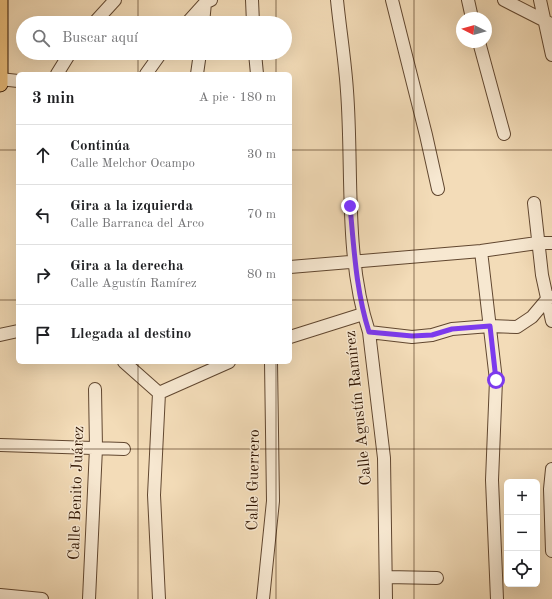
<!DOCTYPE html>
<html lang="es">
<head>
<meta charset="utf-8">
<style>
	body { margin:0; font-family:"Old Standard TT",serif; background:#f2f2f2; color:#202124 }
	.controls { position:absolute; right:12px; bottom:12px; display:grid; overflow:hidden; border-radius:6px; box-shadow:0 4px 16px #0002 }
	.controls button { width:36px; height:36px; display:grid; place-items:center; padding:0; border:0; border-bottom:1px solid #e0e0e0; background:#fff; color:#202124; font:20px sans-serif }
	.compass { position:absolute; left:456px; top:12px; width:36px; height:36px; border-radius:50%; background:#fff; box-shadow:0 4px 16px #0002; rotate:276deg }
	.stop { position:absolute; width:12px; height:12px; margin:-9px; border:3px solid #7c3aed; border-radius:50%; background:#fff }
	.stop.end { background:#7c3aed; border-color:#fff; box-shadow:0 1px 4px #0008 }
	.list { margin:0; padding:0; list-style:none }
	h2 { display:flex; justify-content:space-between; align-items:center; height:52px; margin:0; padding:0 16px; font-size:17px }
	h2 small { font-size:13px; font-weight:400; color:#757577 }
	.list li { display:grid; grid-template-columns:26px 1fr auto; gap:12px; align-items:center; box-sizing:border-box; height:60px; padding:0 16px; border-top:1px solid #e0e0e0 }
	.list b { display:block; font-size:15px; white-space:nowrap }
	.list p { margin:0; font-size:13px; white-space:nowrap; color:#757577 }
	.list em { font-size:13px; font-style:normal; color:#757577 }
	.icon { flex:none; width:22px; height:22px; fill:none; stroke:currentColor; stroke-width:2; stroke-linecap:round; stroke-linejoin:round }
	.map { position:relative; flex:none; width:552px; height:599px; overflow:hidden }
	.search { position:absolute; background:#fff; box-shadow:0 4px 16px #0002; left:16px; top:16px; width:276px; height:44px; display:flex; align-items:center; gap:10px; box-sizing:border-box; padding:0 14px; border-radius:22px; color:#757577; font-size:15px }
	.panel { position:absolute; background:#fff; box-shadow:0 4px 16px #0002; left:16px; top:72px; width:276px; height:292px; border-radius:6px }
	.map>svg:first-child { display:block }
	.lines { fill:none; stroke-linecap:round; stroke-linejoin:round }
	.minor-casing { stroke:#614730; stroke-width:14 }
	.major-casing { stroke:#301502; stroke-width:17 }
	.minor { stroke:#f7e8d1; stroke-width:12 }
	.major { stroke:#eabe7c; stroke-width:15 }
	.route { stroke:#7c3aed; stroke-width:5 }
	.grid { fill:none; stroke:#301502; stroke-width:1; stroke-opacity:0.55 }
	.labels { text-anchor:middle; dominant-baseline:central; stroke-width:3; stroke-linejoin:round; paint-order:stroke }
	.street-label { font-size:16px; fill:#301502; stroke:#f7e8d1 }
</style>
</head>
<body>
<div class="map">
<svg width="552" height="599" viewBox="0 0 552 599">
	<rect width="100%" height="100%" fill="#f3dcb8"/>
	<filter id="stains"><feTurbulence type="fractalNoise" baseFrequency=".005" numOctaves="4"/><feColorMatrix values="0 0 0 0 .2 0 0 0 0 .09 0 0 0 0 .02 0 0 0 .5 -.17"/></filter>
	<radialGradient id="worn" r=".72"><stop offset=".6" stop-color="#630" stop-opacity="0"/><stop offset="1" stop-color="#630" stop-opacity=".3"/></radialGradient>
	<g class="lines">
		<defs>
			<path id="minor" d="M252,0L253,23
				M337,0C340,30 345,60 347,91C353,169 344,256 369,332L384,458L386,599
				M392,0L426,135L438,189
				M468,0L472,18
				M504,0L551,24
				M540,0L552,55
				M94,23L115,0
				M187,23L205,3L211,0
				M203,23L205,3
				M479,42L504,134
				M255,53L257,74
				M57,74L70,53
				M146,74L161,53
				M197,74L200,53
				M0,79L18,81
				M534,203L542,275L552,321
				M481,251L496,380L492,480L497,599
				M290,267L481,251L537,243H552
				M369,332L412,337L432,335L452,329L490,326L517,327L532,317L548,298L552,297
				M0,335L18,331
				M290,337L363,314
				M124,362L159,393L229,362
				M159,393L154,495L159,599
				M0,445L124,449
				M552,469L550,489L552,551
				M387,577L437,578
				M0,595L42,599
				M89,599L96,448L95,389
				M263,599L273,501L271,362"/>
			<path id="major" d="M0,84V0"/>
		</defs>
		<!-- minor casing -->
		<use href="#minor" class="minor-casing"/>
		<!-- major casing -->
		<use href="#major" class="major-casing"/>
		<!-- minor -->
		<use href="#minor" class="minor"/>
		<!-- major -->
		<use href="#major" class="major"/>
	</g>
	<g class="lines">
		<!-- route -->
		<path class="route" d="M350,206C354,248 356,291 369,332L412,336L432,335L452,329L490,326L496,380"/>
	</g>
	<!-- grid -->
	<path class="grid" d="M138,0V23M276,0V23M414,0V599M138,53V74M276,53V74M0,150H18M290,150H552M0,300H18M290,300H552M138,362V599M276,362V599M0,449H552"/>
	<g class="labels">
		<!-- street labels -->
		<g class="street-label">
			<text transform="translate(359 408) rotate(-96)">Calle Agustín Ramírez</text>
			<text transform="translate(254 480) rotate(-89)">Calle Guerrero</text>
			<text transform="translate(77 493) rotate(-88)">Calle Benito Juárez</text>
		</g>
	</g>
	<rect width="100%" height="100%" filter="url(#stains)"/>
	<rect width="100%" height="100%" fill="url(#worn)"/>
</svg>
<div class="controls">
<button>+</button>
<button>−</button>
<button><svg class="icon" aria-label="locate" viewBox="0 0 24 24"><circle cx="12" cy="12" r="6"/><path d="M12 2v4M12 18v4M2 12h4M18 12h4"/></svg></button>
</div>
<svg class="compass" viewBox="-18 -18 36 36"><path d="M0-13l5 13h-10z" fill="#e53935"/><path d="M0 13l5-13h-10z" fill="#757577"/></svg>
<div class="stop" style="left:496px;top:380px"></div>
<div class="stop end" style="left:350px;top:206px"></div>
<div class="search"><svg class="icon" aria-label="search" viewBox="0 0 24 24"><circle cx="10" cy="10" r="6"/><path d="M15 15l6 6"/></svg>Buscar aquí</div>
<section class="panel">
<h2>3 min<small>A pie · 180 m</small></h2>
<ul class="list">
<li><svg class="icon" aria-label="ahead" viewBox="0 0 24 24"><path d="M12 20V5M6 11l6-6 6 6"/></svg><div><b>Continúa</b><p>Calle Melchor Ocampo</p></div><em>30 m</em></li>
<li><svg class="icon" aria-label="left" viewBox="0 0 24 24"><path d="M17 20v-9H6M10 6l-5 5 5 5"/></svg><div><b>Gira a la izquierda</b><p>Calle Barranca del Arco</p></div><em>70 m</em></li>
<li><svg class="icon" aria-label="right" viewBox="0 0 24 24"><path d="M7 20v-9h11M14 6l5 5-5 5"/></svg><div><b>Gira a la derecha</b><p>Calle Agustín Ramírez</p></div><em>80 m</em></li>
<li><svg class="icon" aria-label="arrive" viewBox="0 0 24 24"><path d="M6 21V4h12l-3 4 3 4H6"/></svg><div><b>Llegada al destino</b></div></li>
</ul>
</section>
</div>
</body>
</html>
